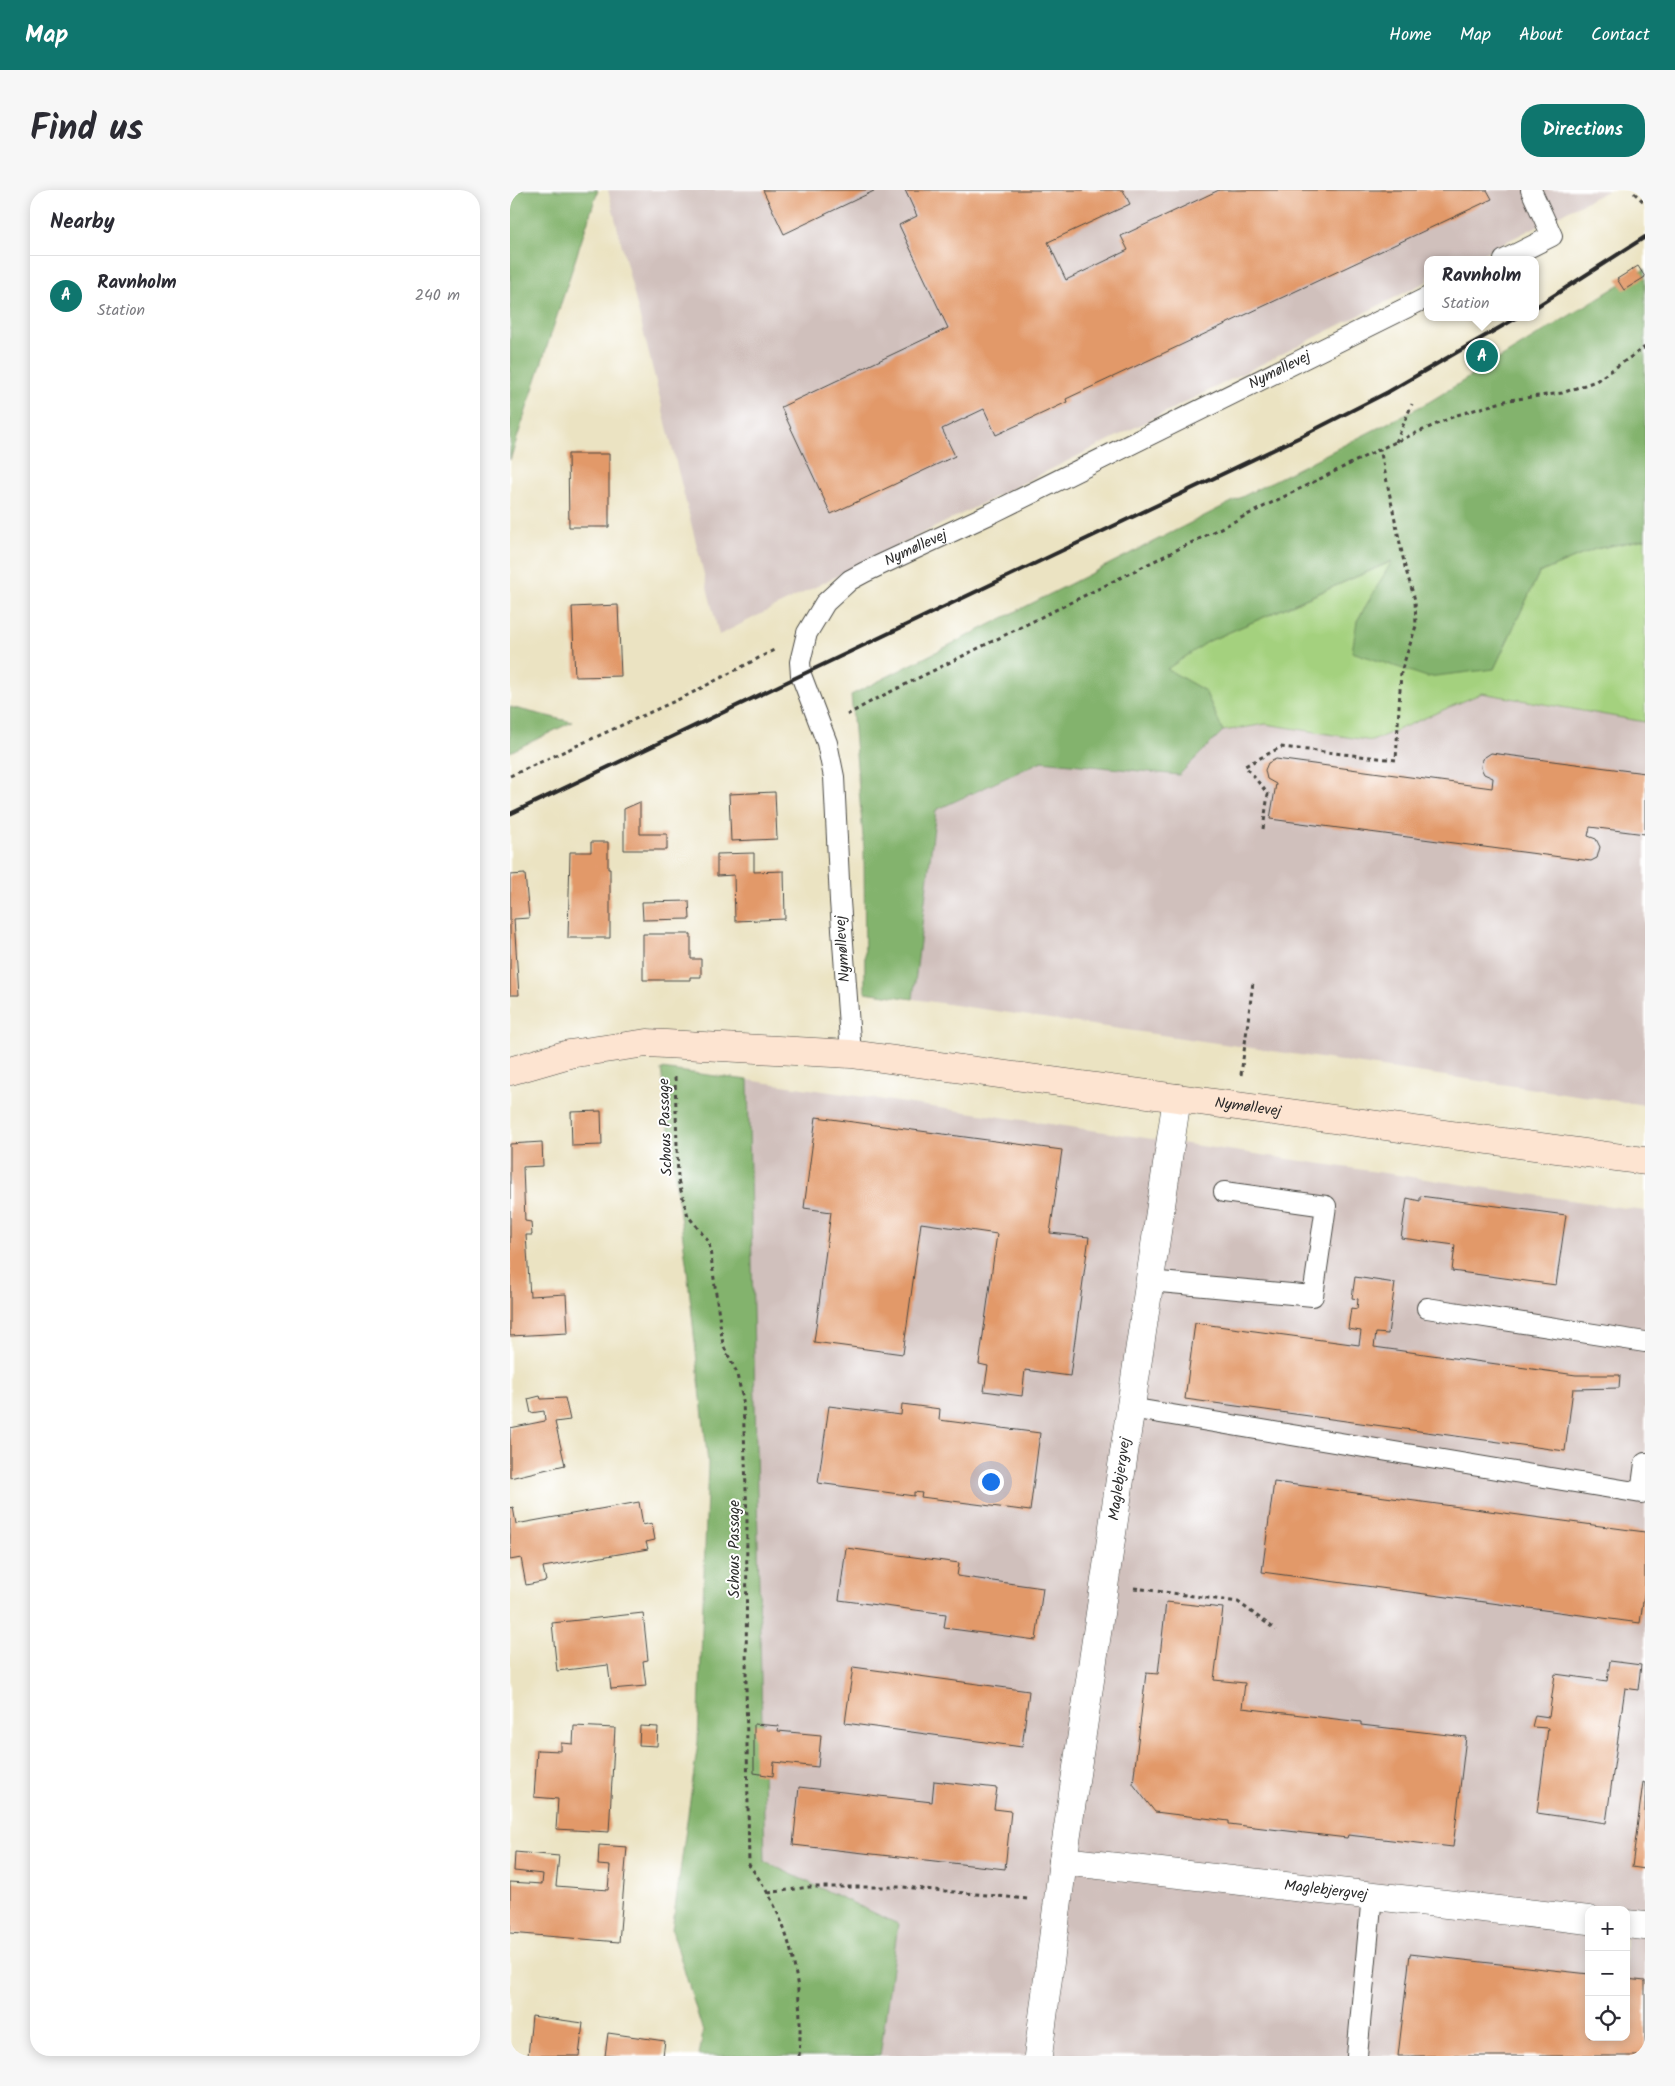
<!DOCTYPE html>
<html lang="en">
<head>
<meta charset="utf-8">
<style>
	body { margin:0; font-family:Kalam,sans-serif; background:#f7f7f7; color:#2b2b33 }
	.controls { position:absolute; right:15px; bottom:15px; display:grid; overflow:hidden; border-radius:10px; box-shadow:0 2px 12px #0003 }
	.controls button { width:45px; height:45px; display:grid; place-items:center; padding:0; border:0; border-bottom:1px solid #e1e1e2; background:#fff; color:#2b2b33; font:25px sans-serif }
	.you { position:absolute; left:480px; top:1291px; width:18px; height:18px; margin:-12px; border:4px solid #fff; border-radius:50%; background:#1a73e8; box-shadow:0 0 0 8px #1a73e833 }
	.badge { display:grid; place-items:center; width:32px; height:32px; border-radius:50%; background:#0f766e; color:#fff; font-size:16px; font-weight:700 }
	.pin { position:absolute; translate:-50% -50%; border:2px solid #fff; box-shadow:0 1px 5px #0006 }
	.popup { position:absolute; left:914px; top:66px; width:115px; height:65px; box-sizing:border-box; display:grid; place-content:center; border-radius:10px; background:#fff; filter:drop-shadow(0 1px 4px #0005); font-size:16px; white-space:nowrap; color:#7c7c81 }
	.popup b { font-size:19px; color:#2b2b33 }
	.popup::after { content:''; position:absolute; left:50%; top:100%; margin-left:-10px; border:10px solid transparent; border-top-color:#fff }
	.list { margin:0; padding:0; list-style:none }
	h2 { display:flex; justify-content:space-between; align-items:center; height:65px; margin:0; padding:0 20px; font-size:21px }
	h2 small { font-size:16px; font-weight:400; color:#7c7c81 }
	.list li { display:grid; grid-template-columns:32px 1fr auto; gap:15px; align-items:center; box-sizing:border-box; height:80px; padding:0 20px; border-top:1px solid #e1e1e2 }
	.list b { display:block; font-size:19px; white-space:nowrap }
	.list p { margin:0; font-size:16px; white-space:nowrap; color:#7c7c81 }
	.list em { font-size:16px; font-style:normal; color:#7c7c81 }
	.icon { flex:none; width:28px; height:28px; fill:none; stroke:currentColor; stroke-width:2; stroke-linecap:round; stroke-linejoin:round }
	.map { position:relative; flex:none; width:1135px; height:1866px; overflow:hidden; border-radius:20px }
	header { display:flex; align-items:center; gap:30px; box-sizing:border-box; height:70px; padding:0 25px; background:#0f766e; color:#fff }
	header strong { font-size:24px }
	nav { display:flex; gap:28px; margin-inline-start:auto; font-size:18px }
	.intro { display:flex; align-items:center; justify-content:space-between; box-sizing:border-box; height:120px; padding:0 30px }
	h1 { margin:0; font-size:35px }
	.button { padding:12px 22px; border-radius:20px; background:#0f766e; color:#fff; font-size:18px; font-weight:700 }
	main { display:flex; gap:30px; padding:0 30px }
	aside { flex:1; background:#fff; border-radius:20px; box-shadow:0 2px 12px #0003 }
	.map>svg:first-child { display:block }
	.industrial { fill:#d0c0bc; fill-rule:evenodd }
	.green { fill:#a4d17e; stroke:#687e54 }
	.forest { fill:#83b36d; stroke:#576f4c }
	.building { fill:#e29969 }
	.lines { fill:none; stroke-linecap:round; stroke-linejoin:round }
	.lane-casing { stroke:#484742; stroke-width:22 }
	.street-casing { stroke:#484742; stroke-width:29 }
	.secondary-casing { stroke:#484742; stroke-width:29 }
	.path { stroke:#484742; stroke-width:3; stroke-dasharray:4 4; stroke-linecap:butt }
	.lane { stroke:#fff; stroke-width:20 }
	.street { stroke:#fff; stroke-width:28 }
	.secondary { stroke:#fde4d1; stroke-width:28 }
	.rail { stroke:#2b2b2b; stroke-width:4 }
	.labels { text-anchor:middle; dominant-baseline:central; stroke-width:4; stroke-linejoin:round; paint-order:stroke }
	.street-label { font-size:15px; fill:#2b2b2b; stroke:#fff }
</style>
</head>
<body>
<header>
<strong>Map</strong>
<nav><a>Home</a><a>Map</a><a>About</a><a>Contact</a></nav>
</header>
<div class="intro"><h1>Find us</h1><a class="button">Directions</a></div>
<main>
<aside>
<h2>Nearby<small></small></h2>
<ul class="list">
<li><span class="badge">A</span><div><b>Ravnholm</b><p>Station</p></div><em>240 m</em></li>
</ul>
</aside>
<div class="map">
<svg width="1135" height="1866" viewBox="0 0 1135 1866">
	<rect width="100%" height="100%" fill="#fff"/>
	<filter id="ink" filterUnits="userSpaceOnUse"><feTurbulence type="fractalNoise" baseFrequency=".02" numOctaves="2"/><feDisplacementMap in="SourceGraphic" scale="10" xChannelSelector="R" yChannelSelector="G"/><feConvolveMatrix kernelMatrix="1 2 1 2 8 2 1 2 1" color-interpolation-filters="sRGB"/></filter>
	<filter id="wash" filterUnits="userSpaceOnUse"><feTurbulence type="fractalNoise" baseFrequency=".0096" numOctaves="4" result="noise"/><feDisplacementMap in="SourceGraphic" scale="20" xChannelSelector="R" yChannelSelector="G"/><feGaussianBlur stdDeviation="1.12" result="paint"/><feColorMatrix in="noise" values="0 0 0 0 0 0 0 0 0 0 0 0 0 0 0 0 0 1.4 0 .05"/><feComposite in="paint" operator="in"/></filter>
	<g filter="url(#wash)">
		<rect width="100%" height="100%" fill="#ebe3c2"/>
		<!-- industrial -->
		<path class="industrial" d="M98,0H1099L960,70H918V91L209,445Z
			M972,503L1135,532V915L403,809L425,620L532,571L668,585L713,541L756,534L862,551Z
			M238,890L1135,1021V1866H370L388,1734L255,1672ZM1079,1720H1116V1847H1079Z"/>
		<!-- green -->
		<path class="green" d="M1135,349V532L972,503L862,551L756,534L713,541L695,501L656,479L699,451L883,371L847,431L984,479L1029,383L1085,359Z"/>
		<!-- forest -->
		<path class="forest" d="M0,0H88L0,270Z
			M1135,79V349L1085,359L1029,383L984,479L917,487L842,462L847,431L882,371L699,451L657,479L695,501L713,541L669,585L532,571L426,620L403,809L355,802L354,659L341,505L919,212Z
			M0,517L62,532L0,562Z
			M151,879L238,890L255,1672L388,1734L370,1866H189L193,1842L162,1740L188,1552L198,1273L177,1079Z"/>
		<g id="blocks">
			<!-- building -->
			<path class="building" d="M253,0H366L274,44Z
				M395,0H613L620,14L538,52L556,90L618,60L611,46L709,0H977L982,9L556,209L557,212L486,245L474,219L432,239L445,266L321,324L271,217L438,138L389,35L407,26Z
				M1128,76L1135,87L1114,100L1107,89Z
				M58,264H99V337H59Z
				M108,415L111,486L65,487L62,417Z
				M981,563L1135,583V644L1080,637L1078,646L1086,649L1090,657L1087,668L1081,671L760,629L766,594L757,589L755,580L758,573L766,569L982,598L983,588L974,584L971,578L972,569Z
				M265,602L267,649L221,651L219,604Z
				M130,612V644H157V660H114V619Z
				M81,652H98V679H100V748H58L60,662H81Z
				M244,663V682L274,681L275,729L225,731L224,685L207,686V664Z
				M15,684L19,728L4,729L9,805H0V685Z
				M179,711L180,729L133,730L132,712Z
				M133,744H181V769H191V787H180V790H133Z
				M91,921L92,955L62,956L61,922Z
				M306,927L552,960L540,1043L579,1047L560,1186L515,1180L512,1206L474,1201L478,1176L469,1174L487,1044L411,1033L393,1164L304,1152L321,1022L294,1018Z
				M32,952L33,976L13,977L15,1031L21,1032L22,1045H16L20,1106L56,1104L58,1143L0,1146V954Z
				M910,1006L1056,1025L1046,1095L942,1081L945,1055L891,1048L897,1008L910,1011Z
				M845,1087L885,1093L878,1144L866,1143L864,1157L1066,1185H1110L1109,1198L1063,1199L1055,1261L675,1209L685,1133L849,1155L851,1141L838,1139L841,1118L847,1119L848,1109L842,1108Z
				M30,1206L31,1209L55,1208L60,1230L45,1232L55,1275L0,1288V1238L35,1231L34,1221L21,1223L18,1209Z
				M392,1214L430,1219L429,1230L530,1243L520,1321L411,1307L412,1303L404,1302V1306L308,1293L319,1216L391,1225Z
				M764,1292L1135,1342V1398L1130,1433L752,1382Z
				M129,1312L133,1335L142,1333L145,1350L136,1352L138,1359L33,1377L36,1391L16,1395L11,1368L0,1370V1318L3,1317L6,1334Z
				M336,1358L449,1373L447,1386L533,1398L526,1450L434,1438L436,1424L329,1410Z
				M656,1412L713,1418L704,1490L735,1493L732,1518L851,1532V1535L956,1547L943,1657L838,1645L837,1648L719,1634V1631L645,1622L623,1594L636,1483L648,1484Z
				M133,1423L138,1470L133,1471L136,1496L101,1499L98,1475L47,1481L42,1433Z
				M1100,1471L1131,1475L1128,1500L1115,1498L1096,1633L1027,1623L1038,1538L1022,1537L1025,1525L1039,1527L1045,1484L1097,1491Z
				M343,1477L519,1501L512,1557L335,1533Z
				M244,1534L269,1536L268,1541L311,1545L308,1577L264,1572L263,1586L244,1583Z
				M64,1536L105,1538L99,1642L46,1639L48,1609L24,1607L27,1560L51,1561V1553L63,1554Z
				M130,1536L148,1537L147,1556L129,1555Z
				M424,1591L487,1598L484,1619L501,1621L495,1679L283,1655L289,1597L422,1612Z
				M1133,1592L1135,1593V1679L1122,1677Z
				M89,1655L117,1657L109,1752L0,1743V1692L32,1694L33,1684L4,1681L5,1662L49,1666L46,1696L98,1700L100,1676L88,1675Z
				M900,1764L1079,1784V1847H1116V1789L1135,1791V1866H888Z
				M22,1826L73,1833L69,1866H18Z
				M98,1843L155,1851L153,1866H95Z"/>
		</g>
	</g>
	<g filter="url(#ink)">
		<use href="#blocks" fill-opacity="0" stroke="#484742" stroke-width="1"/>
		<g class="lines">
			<defs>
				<g id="lane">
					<path d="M994,70L1042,46L1021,0"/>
					<path id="s1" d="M341,864L330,711L324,587L317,553L291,485L290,472L297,443L315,413L340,390L355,382L482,323L918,107"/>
					<path d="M639,1091L803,1106L816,1016L714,1002"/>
					<path d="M917,1118L1135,1152"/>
					<path d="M620,1218L1131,1303L1135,1273"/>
					<path d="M847,1866L862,1705"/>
				</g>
				<g id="street">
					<path id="s2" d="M667,908L553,1671L1079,1730"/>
					<path d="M1116,1734L1135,1736"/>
					<path d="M528,1866L553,1671"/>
				</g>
				<g id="secondary">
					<path id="s3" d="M0,881L59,864L137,853L341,864L1135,971"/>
				</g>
			</defs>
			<!-- lane casing -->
			<use href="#lane" class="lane-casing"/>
			<!-- street casing -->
			<use href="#street" class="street-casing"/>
			<!-- secondary casing -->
			<use href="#secondary" class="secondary-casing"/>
			<!-- path -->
			<path class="path" d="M1124,3L1135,13
				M886,252L902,214
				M337,525L362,511L870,259L947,225L999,210L1052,203L1086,191L1135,157
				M0,586L176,506L264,460
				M753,639L758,604L735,576L771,557L886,570L891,482L906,436L905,410L895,377L870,259
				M731,885L743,792
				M165,887L168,990L178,1026L199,1052L213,1155L226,1181L233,1209L237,1330L236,1494L239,1675C282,1730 294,1798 289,1866
				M624,1398L728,1412L766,1440
				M258,1703L299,1697H393L518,1709"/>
			<!-- lane -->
			<use href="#lane" class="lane"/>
			<!-- street -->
			<use href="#street" class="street"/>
			<!-- secondary -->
			<use href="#secondary" class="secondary"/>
			<!-- rail -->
			<path class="rail" d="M1026,117L1135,47
				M0,624L790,247L878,202L1008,127"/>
		</g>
	</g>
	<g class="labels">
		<!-- street labels -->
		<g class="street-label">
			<text stroke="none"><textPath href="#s1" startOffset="975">Nymøllevej</textPath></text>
			<text stroke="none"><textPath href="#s1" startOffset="570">Nymøllevej</textPath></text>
			<text transform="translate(333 759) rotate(-94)">Nymøllevej</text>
			<text stroke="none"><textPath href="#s3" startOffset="745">Nymøllevej</textPath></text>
			<text transform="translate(156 937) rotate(-92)">Schous Passage</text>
			<text transform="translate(610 1289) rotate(-82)">Maglebjergvej</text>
			<text transform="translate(225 1359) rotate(-90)">Schous Passage</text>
			<text stroke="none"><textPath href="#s2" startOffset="1036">Maglebjergvej</textPath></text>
		</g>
	</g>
</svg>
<div class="controls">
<button>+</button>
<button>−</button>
<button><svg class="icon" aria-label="locate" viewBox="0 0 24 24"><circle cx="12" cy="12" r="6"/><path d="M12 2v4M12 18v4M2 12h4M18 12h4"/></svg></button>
</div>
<div class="you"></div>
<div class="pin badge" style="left:972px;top:166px">A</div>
<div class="popup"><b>Ravnholm</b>Station</div>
</div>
</main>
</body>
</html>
